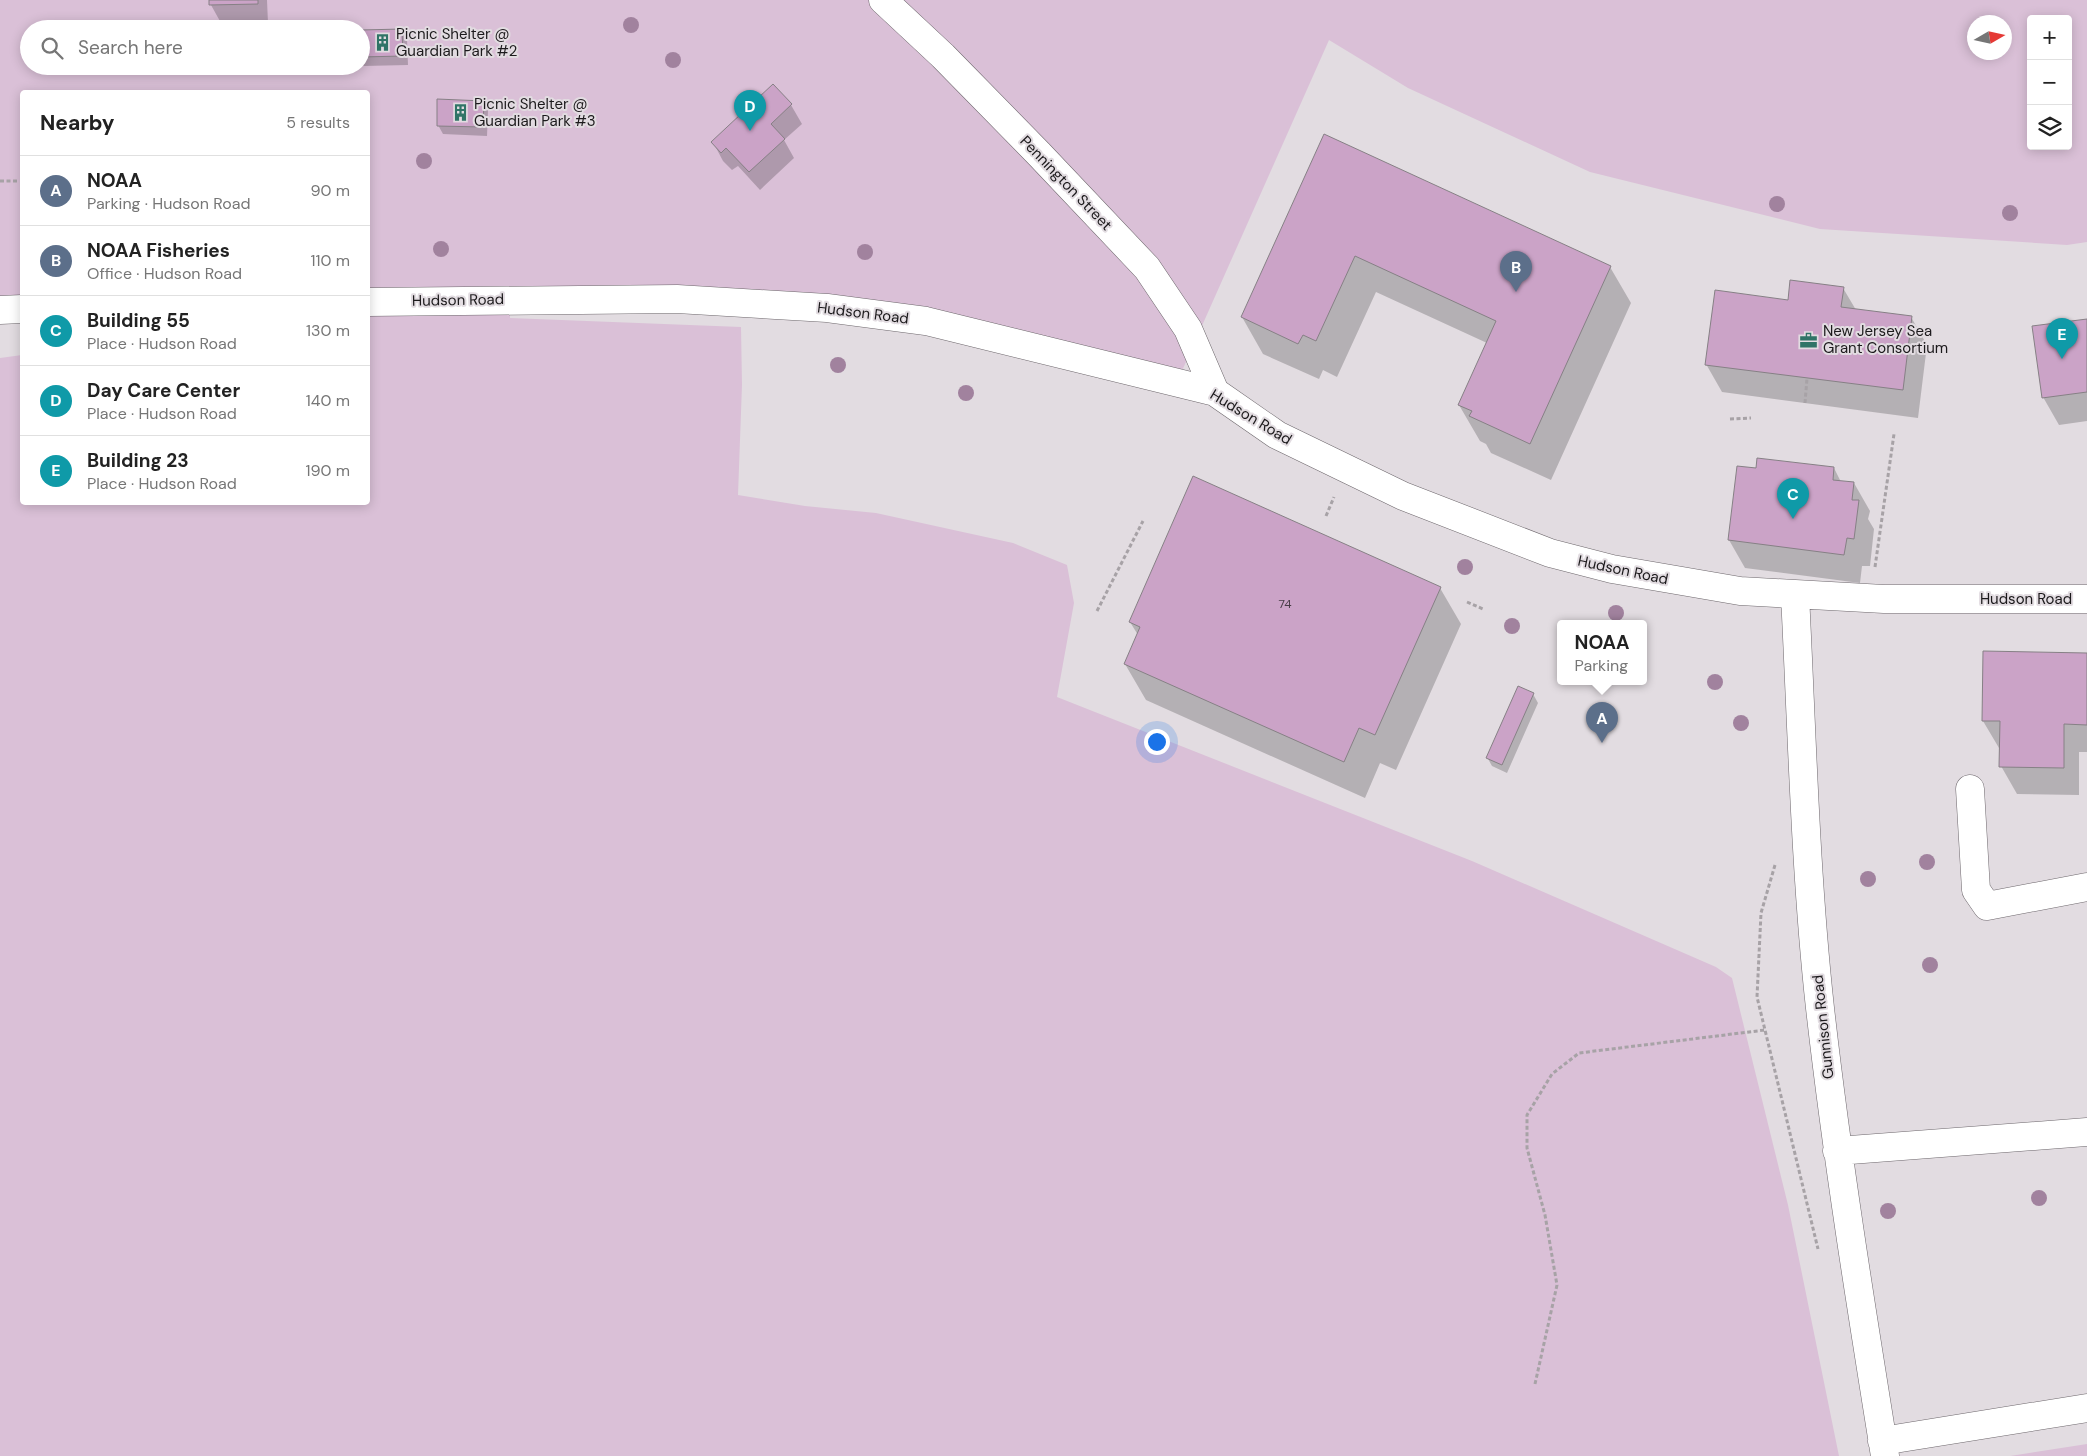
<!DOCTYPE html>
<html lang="en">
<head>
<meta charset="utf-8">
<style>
	body { margin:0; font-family:"DM Sans",sans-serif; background:#f2f2f2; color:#222 }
	.controls { position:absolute; right:15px; top:15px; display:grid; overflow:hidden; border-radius:5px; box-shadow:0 2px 12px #0003 }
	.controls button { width:45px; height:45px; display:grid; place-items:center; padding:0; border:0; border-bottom:1px solid #e0e0e0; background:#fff; color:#222; font:25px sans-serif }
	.compass { position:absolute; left:1967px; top:15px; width:45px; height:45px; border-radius:50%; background:#fff; box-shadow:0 2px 12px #0003; rotate:81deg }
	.you { position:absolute; left:1156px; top:741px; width:18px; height:18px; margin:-12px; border:4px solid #fff; border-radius:50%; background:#1a73e8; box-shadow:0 0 0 8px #1a73e833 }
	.badge { display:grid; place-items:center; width:32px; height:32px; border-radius:50%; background:#307467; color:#fff; font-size:16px; font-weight:700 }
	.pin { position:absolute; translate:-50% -41px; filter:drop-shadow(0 1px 2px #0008) }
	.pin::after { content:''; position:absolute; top:26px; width:18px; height:15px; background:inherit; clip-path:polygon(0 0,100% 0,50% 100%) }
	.popup { position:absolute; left:1557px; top:620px; width:90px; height:65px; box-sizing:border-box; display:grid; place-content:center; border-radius:5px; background:#fff; filter:drop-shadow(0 1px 4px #0005); font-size:16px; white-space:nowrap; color:#767676 }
	.popup b { font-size:19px; color:#222 }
	.popup::after { content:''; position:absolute; left:50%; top:100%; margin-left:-10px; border:10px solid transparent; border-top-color:#fff }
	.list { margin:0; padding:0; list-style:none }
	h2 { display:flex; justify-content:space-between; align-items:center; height:65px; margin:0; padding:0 20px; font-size:21px }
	h2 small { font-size:16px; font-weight:400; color:#767676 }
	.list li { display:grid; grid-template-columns:32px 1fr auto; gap:15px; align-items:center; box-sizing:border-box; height:70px; padding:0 20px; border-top:1px solid #e0e0e0 }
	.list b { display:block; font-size:19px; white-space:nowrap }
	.list p { margin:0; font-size:16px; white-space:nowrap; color:#767676 }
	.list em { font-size:16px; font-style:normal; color:#767676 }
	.icon { flex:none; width:28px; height:28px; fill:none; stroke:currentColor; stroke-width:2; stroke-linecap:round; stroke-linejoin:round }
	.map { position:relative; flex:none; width:2087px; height:1456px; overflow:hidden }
	.search { position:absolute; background:#fff; box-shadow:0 2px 12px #0003; left:20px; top:20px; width:350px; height:55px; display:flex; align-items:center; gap:12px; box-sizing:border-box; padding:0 18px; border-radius:28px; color:#767676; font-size:19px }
	.panel { position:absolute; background:#fff; box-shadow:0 2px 12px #0003; left:20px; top:90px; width:350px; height:415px; border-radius:5px }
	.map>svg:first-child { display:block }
	.green { fill:#dac0d7; fill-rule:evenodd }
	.shadow { fill:#0003 }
	.building { fill:#cba3c7; stroke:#868085 }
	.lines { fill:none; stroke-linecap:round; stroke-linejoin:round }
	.minor-casing { stroke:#6d676c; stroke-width:29 }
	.path { stroke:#a7a2a6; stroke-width:3; stroke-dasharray:4 2.5; stroke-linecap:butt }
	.minor { stroke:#fff; stroke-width:28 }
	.tree { fill:#a1829e }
	.labels { text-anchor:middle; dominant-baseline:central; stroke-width:4; stroke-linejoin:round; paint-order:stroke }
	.number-label { font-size:12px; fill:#483c47 }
	.poi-label { font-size:15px; fill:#1c1a1c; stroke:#e2dce1; text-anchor:start }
	.street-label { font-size:15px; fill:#1c1a1c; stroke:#e2dce1 }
</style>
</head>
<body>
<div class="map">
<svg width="2087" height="1456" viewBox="0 0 2087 1456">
	<rect width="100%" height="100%" fill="#e2dce1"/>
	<!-- green -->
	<path class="green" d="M0,0H2087V242L2067,245L1820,229L1590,172L1408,88L1329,40L1177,382L926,321L510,299V318L741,327L742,385L738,495L805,506L876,513L1013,543L1067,565L1074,603L1057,697L1472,861L1716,967L1732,978L1788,1205L1839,1456H0V358L22,355V502H368V92H22V305H0ZM2031,19H2068V146H2031ZM1974,22H2004V52H1974ZM29,29H361V66H29Z
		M2087,1444V1456H2010Z"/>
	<!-- shadow -->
	<path class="shadow" d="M211,0H267L268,23H221L211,5Z
		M402,30L407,39L408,65L364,66L361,62V31Z
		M773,86L791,105L802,124L784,140L794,158L760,190L738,166L732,170L723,161L713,142Z
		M483,102L488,111L487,136L443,134L438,125Z
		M1325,135L1610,267L1631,303L1551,480L1491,453L1486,444L1480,441L1459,405L1487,343L1376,292L1337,377L1323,370L1319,379L1263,354L1242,317Z
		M1843,288L1856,310L1911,317L1927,345L1918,418L1722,392L1706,364Z
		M2087,320V421L2059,425L2043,397Z
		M1738,467L1757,470L1834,468L1841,482L1854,483L1870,511L1868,519L1874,529L1870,566H1862L1860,583L1745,568L1729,540Z
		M1440,588L1461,624L1396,770L1380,763L1365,798L1146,700L1125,664L1138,635L1130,622Z
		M2087,654V752H2079V795L2017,794L2001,766V748H1999L1983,721Z
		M1533,694L1538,703L1507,773L1492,766L1487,757Z"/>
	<!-- building -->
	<path class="building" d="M209,0H258V4L209,5Z
		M402,29L403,56L361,57V30Z
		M773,84L792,104L771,124L785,139L749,172L726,148L721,153L711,142Z
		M437,99L484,101L483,127L437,126Z
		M1324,134L1611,266L1530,444L1469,416L1472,411L1458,405L1496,321L1355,256L1316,341L1303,335L1298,344L1241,317Z
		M1790,280L1844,287L1841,307L1912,316L1903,390L1705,365L1715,290L1788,300Z
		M2087,319V392L2042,398L2032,326Z
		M1757,458L1834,467L1833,480L1854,482L1852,500H1859L1854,539L1847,538L1844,555L1728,540L1737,466L1756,468Z
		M1193,476L1441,587L1375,735L1359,728L1344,762L1124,664L1140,627L1129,622Z
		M1983,651L2087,653V725L2064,724V768L1999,767L2000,721H1982Z
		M1518,686L1534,693L1502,765L1486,758Z"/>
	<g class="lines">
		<defs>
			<path id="minor" d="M883,0L943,56L1039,154L1147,268L1188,329L1215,392
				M368,302L677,299L827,308L926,321L1215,392L1277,435L1403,496L1550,553L1612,569L1740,591L1884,599H2087
				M0,310L22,309
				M1795,595C1802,732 1805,871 1820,1008C1837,1158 1861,1307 1885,1456
				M1970,789L1976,890L1987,906L2087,887
				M1837,1151L2087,1132
				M1882,1441L2087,1408"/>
		</defs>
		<!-- minor casing -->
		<use href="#minor" class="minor-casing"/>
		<!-- path -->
		<path class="path" d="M0,181H17
			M1805,403L1807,378
			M1730,419L1751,418
			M1326,516L1334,497
			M1875,567L1894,434
			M1467,602L1483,609
			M1097,611L1143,521
			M1775,865L1761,913L1757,997L1818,1249
			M1535,1384L1557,1285L1545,1215L1527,1148V1115L1552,1074L1579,1053L1765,1030"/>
		<!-- minor -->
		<use href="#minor" class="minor"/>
	</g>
	<!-- trees -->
	<g class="tree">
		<circle cx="631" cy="25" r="8"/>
		<circle cx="673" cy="60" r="8"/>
		<circle cx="424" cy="161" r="8"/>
		<circle cx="1777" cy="204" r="8"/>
		<circle cx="2010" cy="213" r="8"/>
		<circle cx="441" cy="249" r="8"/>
		<circle cx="865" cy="252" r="8"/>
		<circle cx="838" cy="365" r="8"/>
		<circle cx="966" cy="393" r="8"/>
		<circle cx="1465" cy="567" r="8"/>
		<circle cx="1616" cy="613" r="8"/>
		<circle cx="1512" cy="626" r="8"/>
		<circle cx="1715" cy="682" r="8"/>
		<circle cx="1741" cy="723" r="8"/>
		<circle cx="1927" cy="862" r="8"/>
		<circle cx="1868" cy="879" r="8"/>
		<circle cx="1930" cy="965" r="8"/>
		<circle cx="2039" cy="1198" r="8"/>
		<circle cx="1888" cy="1211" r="8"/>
	</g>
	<!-- icons -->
	<defs>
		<symbol id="building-bare" viewBox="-9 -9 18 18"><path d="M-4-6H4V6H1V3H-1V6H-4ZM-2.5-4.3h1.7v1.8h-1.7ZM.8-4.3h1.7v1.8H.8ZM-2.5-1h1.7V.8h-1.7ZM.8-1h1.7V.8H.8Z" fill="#307467" stroke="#e2dce1" stroke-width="2.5" paint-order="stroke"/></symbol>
		<symbol id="office-bare" viewBox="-9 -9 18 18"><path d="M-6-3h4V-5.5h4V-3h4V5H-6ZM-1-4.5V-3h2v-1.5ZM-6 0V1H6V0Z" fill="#307467" stroke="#e2dce1" stroke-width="2.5" paint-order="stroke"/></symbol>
	</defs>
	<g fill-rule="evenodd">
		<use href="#building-bare" x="370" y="30" width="25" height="25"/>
		<use href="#building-bare" x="448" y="100" width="25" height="25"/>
		<use href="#office-bare" x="1796" y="328" width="25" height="25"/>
	</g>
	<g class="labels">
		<!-- number labels -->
		<g class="number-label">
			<text x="1285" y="604">74</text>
		</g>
		<!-- poi labels -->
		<g class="poi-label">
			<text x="396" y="34">Picnic Shelter @<tspan x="396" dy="17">Guardian Park #2</tspan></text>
			<text x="474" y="104">Picnic Shelter @<tspan x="474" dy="17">Guardian Park #3</tspan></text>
			<text x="1823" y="331">New Jersey Sea<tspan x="1823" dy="17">Grant Consortium</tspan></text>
		</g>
		<!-- street labels -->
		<g class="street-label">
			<text transform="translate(1066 183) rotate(46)">Pennington Street</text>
			<text transform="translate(458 300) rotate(-1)">Hudson Road</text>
			<text transform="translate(863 313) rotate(7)">Hudson Road</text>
			<text transform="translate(1251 417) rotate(31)">Hudson Road</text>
			<text transform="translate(1623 570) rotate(12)">Hudson Road</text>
			<text x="2026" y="599">Hudson Road</text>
			<text transform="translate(1823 1027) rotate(-96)">Gunnison Road</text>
		</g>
	</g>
</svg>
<div class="controls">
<button>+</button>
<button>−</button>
<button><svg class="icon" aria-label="layers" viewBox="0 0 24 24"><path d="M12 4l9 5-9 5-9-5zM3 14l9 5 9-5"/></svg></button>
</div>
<svg class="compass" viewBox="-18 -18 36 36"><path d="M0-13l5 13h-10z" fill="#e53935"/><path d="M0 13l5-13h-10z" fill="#767676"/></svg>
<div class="you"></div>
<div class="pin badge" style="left:1602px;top:743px;background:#5c6f8a">A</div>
<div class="popup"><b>NOAA</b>Parking</div>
<div class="pin badge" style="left:1516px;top:292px;background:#5c6f8a">B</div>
<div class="pin badge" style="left:1793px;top:519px;background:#0f9aa8">C</div>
<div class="pin badge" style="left:750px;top:131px;background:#0f9aa8">D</div>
<div class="pin badge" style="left:2062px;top:359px;background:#0f9aa8">E</div>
<div class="search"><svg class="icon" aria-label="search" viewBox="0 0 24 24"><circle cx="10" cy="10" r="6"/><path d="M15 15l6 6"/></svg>Search here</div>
<section class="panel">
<h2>Nearby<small>5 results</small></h2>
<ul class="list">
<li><span class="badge" style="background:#5c6f8a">A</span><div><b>NOAA</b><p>Parking · Hudson Road</p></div><em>90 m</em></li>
<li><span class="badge" style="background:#5c6f8a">B</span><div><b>NOAA Fisheries</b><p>Office · Hudson Road</p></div><em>110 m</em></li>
<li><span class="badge" style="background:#0f9aa8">C</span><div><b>Building 55</b><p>Place · Hudson Road</p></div><em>130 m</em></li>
<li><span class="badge" style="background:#0f9aa8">D</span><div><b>Day Care Center</b><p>Place · Hudson Road</p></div><em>140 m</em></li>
<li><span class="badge" style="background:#0f9aa8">E</span><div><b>Building 23</b><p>Place · Hudson Road</p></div><em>190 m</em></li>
</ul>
</section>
</div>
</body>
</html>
